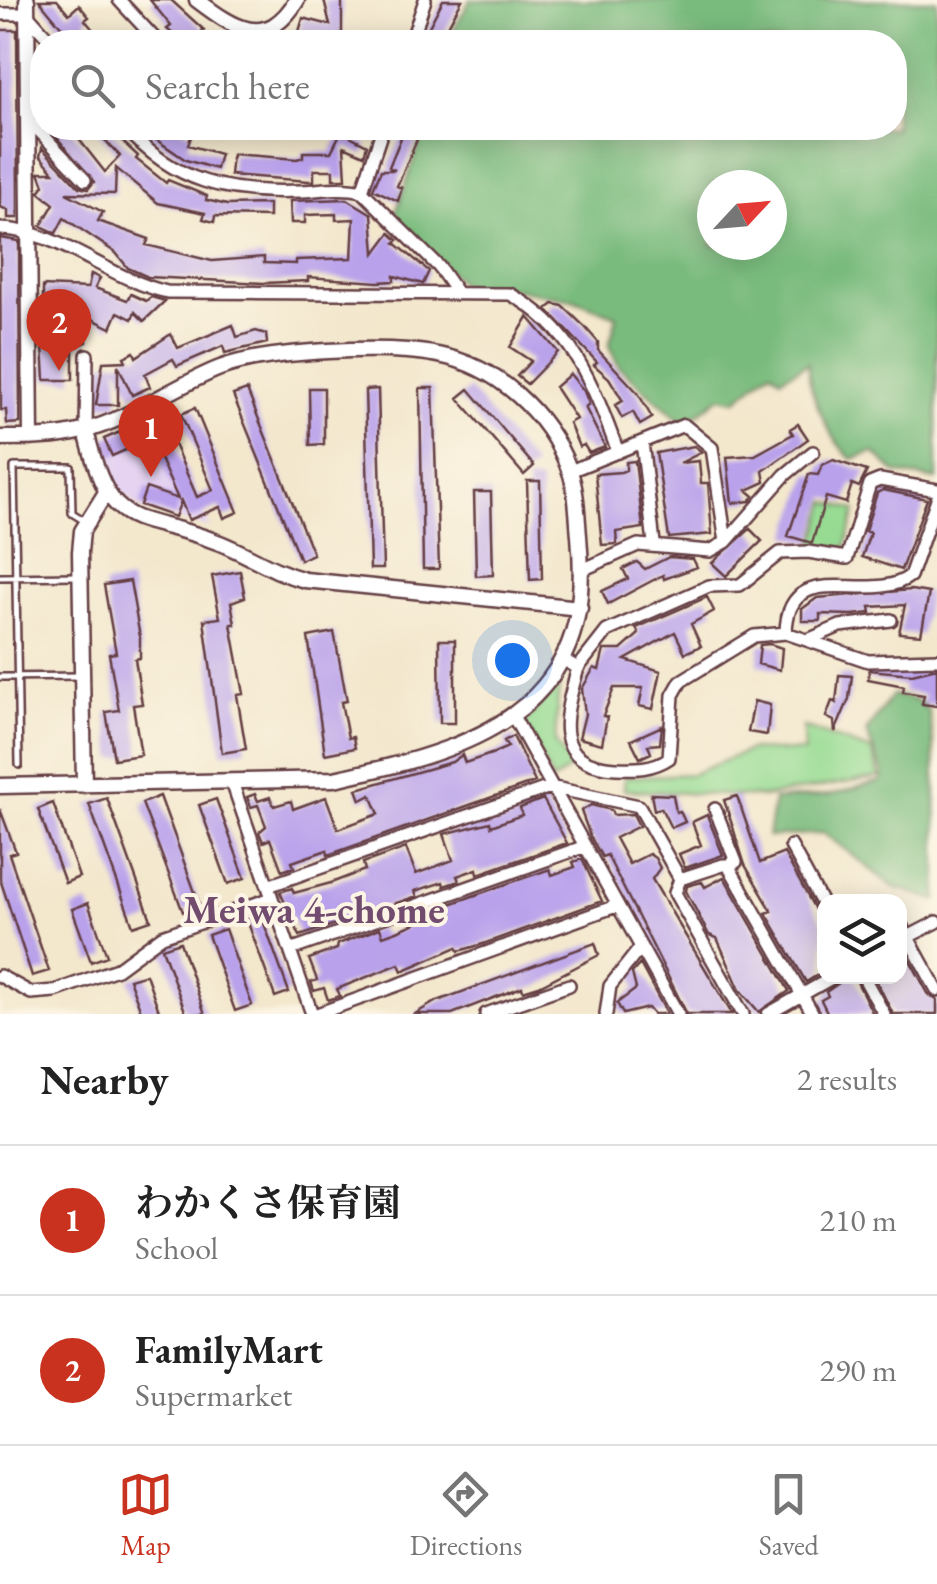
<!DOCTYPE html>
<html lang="en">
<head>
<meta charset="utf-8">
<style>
	body { margin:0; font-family:"EB Garamond","Noto Serif JP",serif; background:#f6f6f6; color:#222 }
	.controls { position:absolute; right:30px; bottom:30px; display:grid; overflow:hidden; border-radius:20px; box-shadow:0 5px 25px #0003 }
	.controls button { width:90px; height:90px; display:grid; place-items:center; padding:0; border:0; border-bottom:2px solid #e0e0e0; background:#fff; color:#222; font:50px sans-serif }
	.compass { position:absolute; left:697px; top:170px; width:90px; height:90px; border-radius:50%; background:#fff; box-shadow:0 5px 25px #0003; rotate:64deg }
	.you { position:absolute; left:512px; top:660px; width:35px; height:35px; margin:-25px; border:8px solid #fff; border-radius:50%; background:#1a73e8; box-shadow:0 0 0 15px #1a73e833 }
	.badge { display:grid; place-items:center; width:65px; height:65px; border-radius:50%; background:#c8321e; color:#fff; font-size:32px; font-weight:700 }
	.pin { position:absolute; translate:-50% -82px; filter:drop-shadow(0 2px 5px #0008) }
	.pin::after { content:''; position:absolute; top:52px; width:35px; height:30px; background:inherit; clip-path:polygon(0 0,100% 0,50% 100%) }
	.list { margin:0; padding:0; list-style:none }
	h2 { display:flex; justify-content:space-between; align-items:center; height:130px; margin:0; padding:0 40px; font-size:42px }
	h2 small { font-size:32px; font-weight:400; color:#767676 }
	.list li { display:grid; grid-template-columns:65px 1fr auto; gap:30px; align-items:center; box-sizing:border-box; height:150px; padding:0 40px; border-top:2px solid #e0e0e0 }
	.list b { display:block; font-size:38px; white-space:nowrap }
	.list p { margin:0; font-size:32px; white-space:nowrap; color:#767676 }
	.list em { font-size:32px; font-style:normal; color:#767676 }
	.icon { flex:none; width:55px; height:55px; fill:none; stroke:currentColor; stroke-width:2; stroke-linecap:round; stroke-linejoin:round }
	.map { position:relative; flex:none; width:937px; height:1014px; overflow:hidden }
	.search { position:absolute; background:#fff; box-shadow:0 5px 25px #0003; left:30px; right:30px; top:30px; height:110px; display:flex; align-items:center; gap:25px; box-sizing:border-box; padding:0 35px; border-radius:40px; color:#767676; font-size:38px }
	.sheet { height:430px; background:#fff }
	nav { display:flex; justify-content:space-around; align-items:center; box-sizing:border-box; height:140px; border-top:2px solid #e0e0e0; background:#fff; font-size:28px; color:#767676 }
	nav a { display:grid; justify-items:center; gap:5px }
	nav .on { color:#c8321e }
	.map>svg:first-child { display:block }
	.built { fill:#e5d3f1 }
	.green { fill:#97db93; stroke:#707d5f; stroke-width:2.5 }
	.forest { fill:#79bb7d; stroke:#626d54; stroke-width:2.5; fill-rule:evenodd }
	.building { fill:#b9a1eb }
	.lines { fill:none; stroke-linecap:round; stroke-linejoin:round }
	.service-casing { stroke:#633d43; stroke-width:10 }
	.minor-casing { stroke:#633d43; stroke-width:16 }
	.tertiary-casing { stroke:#633d43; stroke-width:19 }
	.service { stroke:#fff; stroke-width:5 }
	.minor { stroke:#fff; stroke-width:11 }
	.tertiary { stroke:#fff; stroke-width:14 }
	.labels { text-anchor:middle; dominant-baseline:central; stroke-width:8; stroke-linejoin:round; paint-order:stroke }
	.neighbourhood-label { font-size:40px; font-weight:bold; fill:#714c6e; stroke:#fcf5e5 }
</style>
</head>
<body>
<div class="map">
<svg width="937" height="1014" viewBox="0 0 937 1014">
	<rect width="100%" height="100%" fill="#fcf5e5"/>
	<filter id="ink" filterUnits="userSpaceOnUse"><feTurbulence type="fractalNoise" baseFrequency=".01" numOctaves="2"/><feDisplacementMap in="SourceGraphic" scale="20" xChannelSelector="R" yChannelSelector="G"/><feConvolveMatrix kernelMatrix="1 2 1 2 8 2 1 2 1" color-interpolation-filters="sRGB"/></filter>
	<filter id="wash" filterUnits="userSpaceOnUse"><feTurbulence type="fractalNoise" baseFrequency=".0048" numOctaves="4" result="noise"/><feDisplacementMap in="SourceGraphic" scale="40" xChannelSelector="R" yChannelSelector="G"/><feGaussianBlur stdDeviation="2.25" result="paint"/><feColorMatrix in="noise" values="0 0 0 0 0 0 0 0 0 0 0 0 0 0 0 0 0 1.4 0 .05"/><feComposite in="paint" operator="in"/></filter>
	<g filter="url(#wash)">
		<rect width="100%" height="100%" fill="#f3e7cc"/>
		<!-- built -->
		<path class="built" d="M161,408L210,528L141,509L117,488L106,466L102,439Z"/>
		<!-- green -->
		<path class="green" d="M827,502L856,510L846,546L838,551L813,548Z
			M559,682L555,742L571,767L553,781L524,724Z
			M803,727L872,751L880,777L763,797L624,790V777L692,774L750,750L804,752Z"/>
		<!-- forest -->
		<path class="forest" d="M470,0H937V480L896,473L874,452L852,459C830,440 807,391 808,363L781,378L771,370L736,400L720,397L692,419L681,421L619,367L609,346L617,316L575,300L505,287L463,286L395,215L425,128H894V42H447ZM712,185H772V245H712Z
			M892,695C905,697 920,698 928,711C937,739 937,861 937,901L893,887L824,833L768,837L774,800L830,795L881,781L883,773L866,732Z"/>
		<g id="blocks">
			<!-- building -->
			<path class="building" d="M39,0H57L69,14L79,5L89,17L85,20L103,42H74Z
				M150,0H171L204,30L190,42H182L167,29L171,26Z
				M324,0H342V42H296L303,18L330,25Z
				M443,0H462L439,42H421Z
				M0,30H17L18,218H8V210L0,207Z
				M49,128H70L105,172L120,156L99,134L108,128L138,156L136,159L166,183L168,180L207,196L206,200L227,205L269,204V217L215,216L214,222L203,219L205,213L158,203L116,168L115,194L66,193L103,212L98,221L149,239L146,245L212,261L264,257V263L296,264V260L352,258L354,219L336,220V214L305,215V223H291L290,201L347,199L372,214L375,253L390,233L398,240L395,243L429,271L423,284L394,276V281L378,282L308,277V281L264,283L148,277L128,268L116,253L64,218L56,233L41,226L54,204L39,192L44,185L39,172H54L40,156L42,148L79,187L88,189L94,182Z
				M139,128H180L192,134L188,145L220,154L216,169L186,160Z
				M343,128L344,133L367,145L364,155L344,146L346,179H333V170H314V181H309L230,175L232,154L297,159L303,157V152H331Z
				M405,128H422L397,186L402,188L398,201L373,189L381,170H395L389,167Z
				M0,238L19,241L20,423L7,424L6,410H1Z
				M91,274L100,278L95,288L127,300L131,294L146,301L151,297L165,301L144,321L135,312L132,319L118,312L111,328L62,304H43V286L88,288Z
				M553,304L563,306L584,326L598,342V350L638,393L652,418L640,425L633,412L622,418L615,405L623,401L609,378L594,365L597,362L547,309Z
				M528,317L558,352L527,384L517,376L531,361L510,347Z
				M59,323L87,324V342L73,348V380H45L43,345H55Z
				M233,325L237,337L256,331L266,334L267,343L225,353L223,346L177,366L173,359L145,374L150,387L132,395L118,365V405H96L103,362L126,361L124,357L134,352L136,357L171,334L178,348Z
				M570,374L584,391L589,404L585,407L605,447L589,453L584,445L579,447L569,423L576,419L555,387Z
				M309,388H324V444L310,445Z
				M420,388H433L439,569H423Z
				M378,389L383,569H370L365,390Z
				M469,389L534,466L524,475L458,398Z
				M247,390L313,554L300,560L233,395Z
				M195,408L238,512L224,518L220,507L189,520L181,501L175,517L140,505L146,488L178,499L151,439L112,456L104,439L161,414L197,497L213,490L181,414Z
				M798,424L808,439L763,471L765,482L747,490L754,496L750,501L732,503L727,457L755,455L793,434L790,429Z
				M694,446L702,452L680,463L699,461L701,483H708L712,534L669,538L656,453Z
				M833,460L867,471L859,487L852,484L846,503L826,497L812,543L788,536L809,474L818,475L822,465Z
				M635,461L643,528L616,532L617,544L602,545L595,474L621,472L626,470V462Z
				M527,481H540L542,579L530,580Z
				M883,490L927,499L901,570L862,557L870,533L865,531L877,493Z
				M474,492H491L493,575L476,576Z
				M750,529L762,541L726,576L712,563Z
				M669,557L693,559L697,567L664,579L663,575L608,604L602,591L628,579L623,569L637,562L645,569Z
				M240,571L245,597L231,602L235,624H231L244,694L237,695L246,749L222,753L204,620L220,618L212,576Z
				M130,581L140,637V658L135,659L142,704L133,705L141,755L114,759L106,712L119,710L109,654L116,653L104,585Z
				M911,590L929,593L921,635L899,633L905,605L870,607L871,613L852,615L820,614V621H802V609L817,598Z
				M707,597L714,611L691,624L701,646L685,653L675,632L625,660L661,671L653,709L639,706L643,688H614L603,716L607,717L602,744L579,738L585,714L582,689L594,668L599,670L604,650H621L639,634L636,628Z
				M334,632L347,701L341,702L348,738L353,737L355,748L325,754L308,637Z
				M439,640H455V723H440Z
				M770,644L782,648L780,670L758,664L760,645Z
				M937,668V706L922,704L924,695L903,692L904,686L868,679L869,670L912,674Z
				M839,675L852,676L849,699L835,732L834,721L826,717L832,701L836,703Z
				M754,701L770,705L767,735L748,732Z
				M662,726L660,744L648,745L651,753L640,758L631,740Z
				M513,736L535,782L328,855L327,850L292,862L294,867L282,871L270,839L263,842L259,832L266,826L258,805L251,807L247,797L255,794L258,801L270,797L274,806L291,801L293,809L326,797L338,829L379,814L371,795L361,800L357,789L452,762L462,755L465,763L494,753L508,747L504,741Z
				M651,794L673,795L676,812L680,811L685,822L671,828L661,808L654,810Z
				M160,796L200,906L183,912L142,803Z
				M737,796L760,863L784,853L824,926V971L806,982L766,913L772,911L745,865L724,800Z
				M107,798L151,920L133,926L89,804Z
				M216,799L245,878L228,884L199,805Z
				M543,799L567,843L478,874L477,869L457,876L459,881L444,886L443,882L415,891L417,896L300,936L280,892L292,888L294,893L331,883L365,870L363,863L406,848L416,874L453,860L444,834L490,822L491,826L522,815L520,808Z
				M53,803L79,877L65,883L38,809Z
				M591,805L611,810L613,815L633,814L639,826L615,838L629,864L649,854L655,858L660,868L652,879L732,1014H687L607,855L602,857L590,836L581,811Z
				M0,809L16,852L9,854L49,971L32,976L0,879Z
				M707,815L723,855L685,868L679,854L701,845L692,822Z
				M582,859L602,901L483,944L459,951L457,947L402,971L399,964L337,989L340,996L328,1000L324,988L314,991L311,982L317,980L309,959L337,949L338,944L380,928L383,936L397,931L433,916L430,911L550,869L552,875L575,867L573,862Z
				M724,877L789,991L759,1012L740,990L717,938L709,935L686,891L687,886L702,882L705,887Z
				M88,903L107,956L91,962L72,909Z
				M261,915L289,992L275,997L247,920Z
				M225,929L252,1005L235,1011L208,935Z
				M180,942L205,1014H186L162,948Z
				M595,943L599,955L539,986L523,991L522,987L452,1014H415L435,1002Z
				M905,951L929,995L937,999V1014H893L874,976H900V953Z
				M640,964L667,1014H653L648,1008L623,1014L617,1003L636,989L632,973Z
				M146,974L160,1014H142L129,979Z
				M849,976H854L873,1014H828L821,1000L828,996L826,992Z"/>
		</g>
	</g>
	<g filter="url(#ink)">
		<use href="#blocks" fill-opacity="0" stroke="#633d43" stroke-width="2.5"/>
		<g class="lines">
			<defs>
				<path id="service" d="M0,577L77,576
					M0,677L78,676
					M19,765L14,467H71L72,513L85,521"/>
				<path id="minor" d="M119,0L158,42
					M0,14H27L52,42
					M411,42L425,0
					M28,119L85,180
					M126,128C174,183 229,194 300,191C320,190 343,186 362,191L439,267L457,293
					M362,191L383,128
					M0,229C60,230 108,279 167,292L510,294C574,328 594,388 618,452
					M86,431L87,355
					M642,442L654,543
					M570,471L684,425L712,448L726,542L710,551L638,545L582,570
					M726,542L785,475L813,452
					M786,633C787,554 870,607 910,576L937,499
					M810,639L840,626L891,620
					M562,659L578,668C564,717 550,764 616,768C635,769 653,769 669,758L673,695L681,681L754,636L786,633L868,661L937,659
					M578,668L607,631L709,586L740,585L780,553L808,552L847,558L870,484L880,480L937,490
					M513,716L678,1014
					M232,782L312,1014
					M715,809L736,862L728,865
					M791,846L824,907
					M268,886L550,787L639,806L680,879
					M900,923L937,990
					M900,941L937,922
					M290,950L583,847
					M0,976L31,993L55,991L117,969L162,936L272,898
					M863,976L884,1014
					M317,1014L616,906
					M486,1014L569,985
					M606,1014L610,986L641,947
					M743,1014L675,893L680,879L723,865H728L813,1014
					M768,1014L835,976"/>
				<path id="tertiary" d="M27,0L31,438
					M197,0C234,28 266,51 297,0
					M86,431C112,540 135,509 220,543C250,555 273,572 305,580L580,608
					M0,438C28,438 56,438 83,431C131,419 174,386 220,368C268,350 387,345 438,355C497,366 548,413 569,469C577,490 577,514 579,536C584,591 581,642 544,686C496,744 404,764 334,779L0,786
					M84,785L80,552L82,531L105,494"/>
			</defs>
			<!-- service casing -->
			<use href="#service" class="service-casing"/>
			<!-- minor casing -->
			<use href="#minor" class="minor-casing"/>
			<!-- tertiary casing -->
			<use href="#tertiary" class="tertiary-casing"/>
			<!-- service -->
			<use href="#service" class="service"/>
			<!-- minor -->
			<use href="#minor" class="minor"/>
			<!-- tertiary -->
			<use href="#tertiary" class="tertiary"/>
		</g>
	</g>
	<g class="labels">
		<!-- neighbourhood labels -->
		<g class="neighbourhood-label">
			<text x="314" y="909">Meiwa 4-chome</text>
		</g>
	</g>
</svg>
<div class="controls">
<button><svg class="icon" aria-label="layers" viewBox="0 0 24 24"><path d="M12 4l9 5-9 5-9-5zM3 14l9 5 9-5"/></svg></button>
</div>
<svg class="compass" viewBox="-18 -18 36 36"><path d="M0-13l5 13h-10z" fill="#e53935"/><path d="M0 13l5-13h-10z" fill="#767676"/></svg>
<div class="you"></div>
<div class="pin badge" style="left:151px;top:477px">1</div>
<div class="pin badge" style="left:59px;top:371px">2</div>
<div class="search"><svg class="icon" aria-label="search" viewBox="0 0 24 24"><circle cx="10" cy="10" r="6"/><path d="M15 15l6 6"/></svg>Search here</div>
</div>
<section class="sheet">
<h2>Nearby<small>2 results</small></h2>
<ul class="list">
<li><span class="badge">1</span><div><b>わかくさ保育園</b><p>School</p></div><em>210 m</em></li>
<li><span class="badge">2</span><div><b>FamilyMart</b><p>Supermarket</p></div><em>290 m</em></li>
</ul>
</section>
<nav>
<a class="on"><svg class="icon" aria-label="map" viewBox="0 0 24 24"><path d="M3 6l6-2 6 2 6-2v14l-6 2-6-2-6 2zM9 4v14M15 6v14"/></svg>Map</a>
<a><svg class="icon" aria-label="directions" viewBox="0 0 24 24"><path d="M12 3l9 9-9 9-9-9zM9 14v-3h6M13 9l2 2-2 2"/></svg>Directions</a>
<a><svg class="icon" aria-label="saved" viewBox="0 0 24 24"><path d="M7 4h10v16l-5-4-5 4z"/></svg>Saved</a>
</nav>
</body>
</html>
